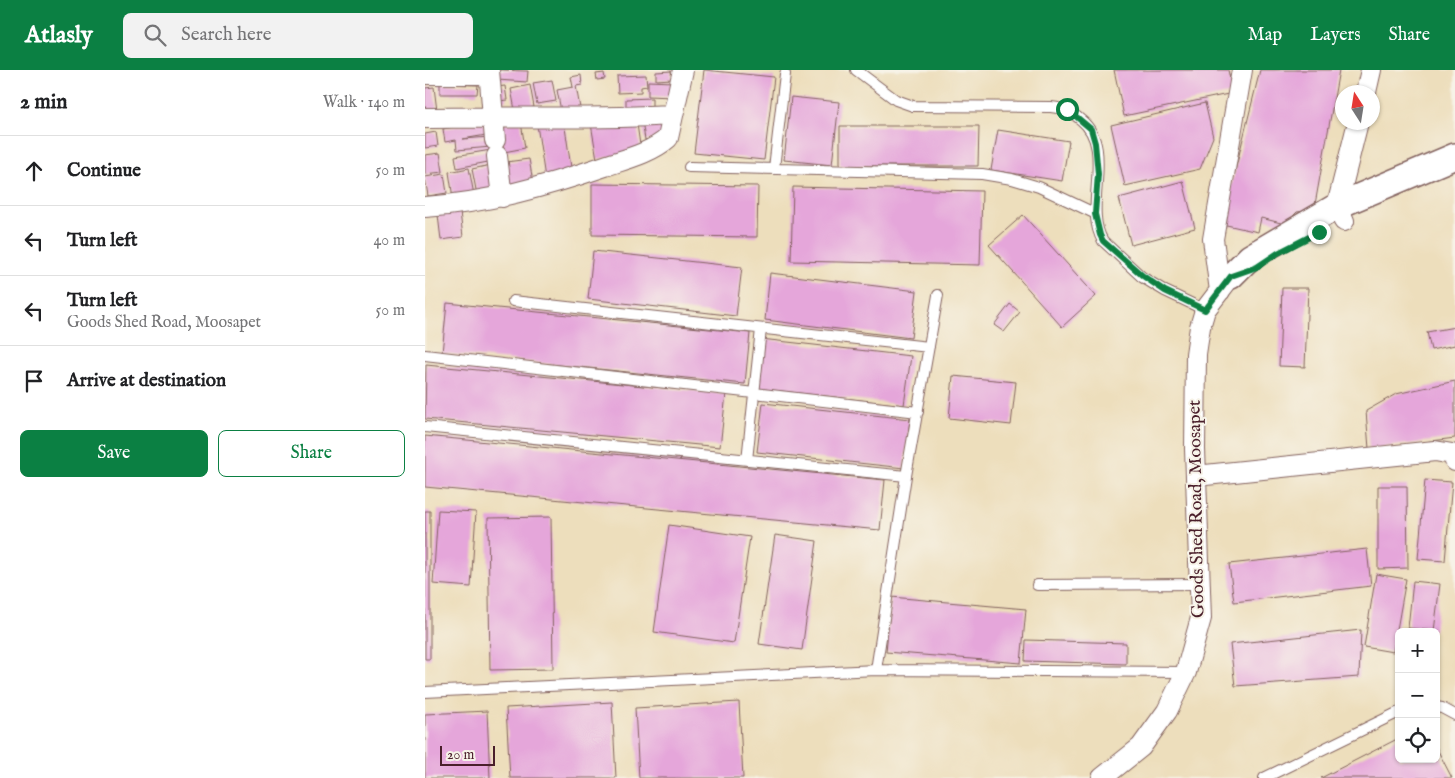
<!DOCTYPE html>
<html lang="en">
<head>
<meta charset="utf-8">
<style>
	body { margin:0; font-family:"IM FELL English",serif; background:#f2f2f2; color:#202124 }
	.controls { position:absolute; right:15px; bottom:15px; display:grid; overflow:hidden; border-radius:8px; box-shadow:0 1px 4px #0004 }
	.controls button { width:45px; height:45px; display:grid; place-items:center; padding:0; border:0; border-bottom:1px solid #e0e0e0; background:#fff; color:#202124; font:25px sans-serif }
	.compass { position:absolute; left:910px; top:15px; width:45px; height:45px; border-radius:50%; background:#fff; box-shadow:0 1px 4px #0004; rotate:348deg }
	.scale { position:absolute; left:15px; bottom:12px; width:55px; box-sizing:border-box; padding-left:5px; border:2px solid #4a1f2b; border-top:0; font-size:14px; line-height:18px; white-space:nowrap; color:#4a1f2b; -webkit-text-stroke:4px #f7f3e8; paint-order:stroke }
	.stop { position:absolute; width:15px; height:15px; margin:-11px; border:4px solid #0b8043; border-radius:50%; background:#fff }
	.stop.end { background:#0b8043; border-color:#fff; box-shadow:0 1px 5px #0008 }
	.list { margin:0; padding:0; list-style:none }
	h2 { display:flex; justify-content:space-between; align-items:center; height:65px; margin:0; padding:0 20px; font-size:21px }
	h2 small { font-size:16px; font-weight:400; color:#757577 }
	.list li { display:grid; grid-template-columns:32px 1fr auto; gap:15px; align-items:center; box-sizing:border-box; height:70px; padding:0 20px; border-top:1px solid #e0e0e0 }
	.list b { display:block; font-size:19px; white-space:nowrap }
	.list p { margin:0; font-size:16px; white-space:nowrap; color:#757577 }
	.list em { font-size:16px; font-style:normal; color:#757577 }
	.actions { display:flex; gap:10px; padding:15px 20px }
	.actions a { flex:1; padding:11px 0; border:1px solid #0b8043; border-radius:8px; text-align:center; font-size:18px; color:#0b8043 }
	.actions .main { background:#0b8043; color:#fff }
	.icon { flex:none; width:28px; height:28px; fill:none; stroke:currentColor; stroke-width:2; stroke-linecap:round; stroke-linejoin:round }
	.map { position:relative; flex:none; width:1030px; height:708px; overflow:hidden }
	header { display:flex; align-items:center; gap:30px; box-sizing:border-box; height:70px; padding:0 25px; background:#0b8043; color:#fff }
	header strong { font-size:24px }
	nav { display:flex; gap:28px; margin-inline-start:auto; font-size:18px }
	.search { width:350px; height:45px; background:#f2f2f2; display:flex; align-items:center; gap:12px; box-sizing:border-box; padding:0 18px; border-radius:8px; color:#757577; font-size:19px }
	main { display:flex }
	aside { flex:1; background:#fff }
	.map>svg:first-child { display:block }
	.building { fill:#e5a6da }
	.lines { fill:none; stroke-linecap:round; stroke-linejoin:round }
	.service-casing { stroke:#83625e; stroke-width:12 }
	.minor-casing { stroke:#83625e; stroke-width:22 }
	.tertiary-casing { stroke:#83625e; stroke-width:28 }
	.service { stroke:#fff; stroke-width:10 }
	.minor { stroke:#fff; stroke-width:20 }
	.tertiary { stroke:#fff; stroke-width:25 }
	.route { stroke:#0b8043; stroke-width:6 }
	.labels { text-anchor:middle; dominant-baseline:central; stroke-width:4; stroke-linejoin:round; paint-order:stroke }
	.street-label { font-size:18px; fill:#4a1f2b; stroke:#f7f3e8 }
</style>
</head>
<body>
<header>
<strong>Atlasly</strong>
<div class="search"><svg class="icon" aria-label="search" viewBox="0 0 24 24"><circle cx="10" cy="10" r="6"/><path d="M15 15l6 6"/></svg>Search here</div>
<nav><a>Map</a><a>Layers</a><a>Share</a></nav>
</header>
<main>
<aside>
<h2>2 min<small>Walk · 140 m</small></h2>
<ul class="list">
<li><svg class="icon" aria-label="ahead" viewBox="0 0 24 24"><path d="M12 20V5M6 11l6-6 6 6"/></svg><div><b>Continue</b></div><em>50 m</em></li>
<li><svg class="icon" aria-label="left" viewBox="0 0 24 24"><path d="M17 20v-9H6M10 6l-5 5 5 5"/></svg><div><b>Turn left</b></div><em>40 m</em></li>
<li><svg class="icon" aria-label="left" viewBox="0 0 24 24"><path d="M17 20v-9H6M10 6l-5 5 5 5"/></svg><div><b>Turn left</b><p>Goods Shed Road, Moosapet</p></div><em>50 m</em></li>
<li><svg class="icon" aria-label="arrive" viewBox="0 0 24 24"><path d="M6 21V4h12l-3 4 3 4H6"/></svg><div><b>Arrive at destination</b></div></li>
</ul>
<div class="actions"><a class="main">Save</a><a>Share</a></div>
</aside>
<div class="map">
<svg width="1030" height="708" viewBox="0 0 1030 708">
	<rect width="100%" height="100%" fill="#f7f3e8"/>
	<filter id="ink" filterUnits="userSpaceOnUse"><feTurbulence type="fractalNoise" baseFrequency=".02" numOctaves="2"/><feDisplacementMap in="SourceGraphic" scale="10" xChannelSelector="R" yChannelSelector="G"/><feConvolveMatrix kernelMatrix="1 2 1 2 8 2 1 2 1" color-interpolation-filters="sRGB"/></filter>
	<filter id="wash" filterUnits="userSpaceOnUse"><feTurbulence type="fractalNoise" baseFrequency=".0096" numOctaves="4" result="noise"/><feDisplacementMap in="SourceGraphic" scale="20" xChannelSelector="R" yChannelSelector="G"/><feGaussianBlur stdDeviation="1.12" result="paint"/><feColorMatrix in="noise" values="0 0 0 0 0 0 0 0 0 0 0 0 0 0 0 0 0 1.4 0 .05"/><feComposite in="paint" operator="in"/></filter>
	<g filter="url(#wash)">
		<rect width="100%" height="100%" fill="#eddebc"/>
		<g id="blocks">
			<!-- building -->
			<path class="building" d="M73,0L103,1L102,12L72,10Z
				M279,0L349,7L339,90L269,83Z
				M689,0H803L808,23L699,46Z
				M835,0H914L889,140L872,142L860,154L836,148L833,162L797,154Z
				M246,1L247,9L231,10V2Z
				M179,3L180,9L172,10L171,4Z
				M156,5L157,15L151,16L155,38L136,41L132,20L148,17L146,7Z
				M221,5L222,16L216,17V22L193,23L192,6Z
				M127,10L131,31L112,34L108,13Z
				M223,11L248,12V27L223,26Z
				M15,14L53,15L52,24H15Z
				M105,15L109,37L90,40L86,19Z
				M80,16L82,30L74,31L71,17Z
				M9,17L12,41L0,42V18Z
				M366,27L414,32L407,95L359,90Z
				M227,28V43H201V29Z
				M780,33L788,67L775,99L700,116L686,55Z
				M211,47L216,82L172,89L166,54Z
				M238,48L241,67L220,70L217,50Z
				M139,51L147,104L120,108L112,55Z
				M59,52L61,65L38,69L65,67L66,77L32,80L31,70L20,72L18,59Z
				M96,52L100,78L79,82L75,55Z
				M415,56H554L553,96H415Z
				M573,60L644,71L637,111L566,100Z
				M11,62L13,76L0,78V64Z
				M66,80L68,91L32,98L30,86Z
				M15,83L18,102L0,104V85Z
				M104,89L108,112L84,116L81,92Z
				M66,95L71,122L52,125L47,99Z
				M44,98L49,125L28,128L24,102Z
				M19,104L22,123L3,126L0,107Z
				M758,111L770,158L706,175L694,128Z
				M167,114L333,116L332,167L167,165Z
				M368,117L557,121L555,195L366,191Z
				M35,142L38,167L16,170L13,145Z
				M598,145L671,226L637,257L564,175Z
				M168,181L317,197L311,246L163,229Z
				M345,203L492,221L486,268L340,250Z
				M857,218H883L880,297L854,296Z
				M22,233L325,263L320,314L17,283Z
				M585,234L595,242L579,262L569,255Z
				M1030,257V275L1006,280L1002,262Z
				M336,269L486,286L479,335L330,318Z
				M1,295L301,324L295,377L0,349Z
				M528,306L591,312L586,355L524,348Z
				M1030,311V368L944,379L941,341L971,324Z
				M338,333L485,349L479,398L332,382Z
				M0,366L460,410L455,460L0,417Z
				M1000,410L1027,412L1020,491L993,489Z
				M953,416H982L983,498L953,499Z
				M13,440L51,442L46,517L8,514Z
				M0,441H5V589H0Z
				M126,447L128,599L65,600L63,448Z
				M244,455L325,467L309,573L229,562Z
				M350,465L392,471L377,580L334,574Z
				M942,479L946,516L809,532L804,494Z
				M951,504L981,509L968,582L939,577Z
				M988,511L1015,514L1009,561L983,558Z
				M466,527L601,539L596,593L461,582Z
				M936,560L934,607L810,616L805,574Z
				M601,570L701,573V594L600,591Z
				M187,632L191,708H85L81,638Z
				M314,632L318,708H214L210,638Z
				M62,641L65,708H0V644Z
				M974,668V689H1011V677L1027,708H896Z"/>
		</g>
	</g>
	<g filter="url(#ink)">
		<use href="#blocks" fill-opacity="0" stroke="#83625e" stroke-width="1"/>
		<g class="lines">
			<defs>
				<path id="service" d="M431,0L471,30L488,36L626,37C641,39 644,40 656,50C691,78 657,137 678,171L717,207L740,221L780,240
					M264,97L557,104L587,109L614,117L669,143
					M349,98L360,4
					M88,231L504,277
					M0,285L493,342
					M0,357L481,406L513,225
					M322,390L336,259
					M612,515L775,514
					M451,600L481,406
					M0,622L451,600L761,602
					M1011,637L1017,638L1030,645
					M839,708L974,642"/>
				<path id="minor" d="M64,0L70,70
					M0,4H64
					M941,22L946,0
					M0,48C82,46 165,50 247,45
					M72,86L77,127
					M0,137C62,133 122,116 180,96C201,89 226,83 243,68L258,0
					M919,151L912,136L933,52
					M795,221L788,169L817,0
					M771,406L1010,381L1027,384L1030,391
					M677,708L716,677L742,641L761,602L776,548L770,379L771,284L775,257L780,240L806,206"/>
				<path id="tertiary" d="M806,206L825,187L912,136L1030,86"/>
			</defs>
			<!-- service casing -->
			<use href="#service" class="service-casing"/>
			<!-- minor casing -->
			<use href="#minor" class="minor-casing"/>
			<!-- tertiary casing -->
			<use href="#tertiary" class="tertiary-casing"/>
			<!-- service -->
			<use href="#service" class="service"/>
			<!-- minor -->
			<use href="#minor" class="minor"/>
			<!-- tertiary -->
			<use href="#tertiary" class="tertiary"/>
		</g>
	</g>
	<g class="lines" filter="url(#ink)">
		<!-- route -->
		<path class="route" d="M642,39L666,59L670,73L673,104L670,144L675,165L678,171L718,206L740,221L780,240L806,206L832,197L853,183L894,162"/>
	</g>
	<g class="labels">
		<!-- street labels -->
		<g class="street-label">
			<text transform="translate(772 439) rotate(-91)">Goods Shed Road, Moosapet</text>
		</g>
	</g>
</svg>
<div class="controls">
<button>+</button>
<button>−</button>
<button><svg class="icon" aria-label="locate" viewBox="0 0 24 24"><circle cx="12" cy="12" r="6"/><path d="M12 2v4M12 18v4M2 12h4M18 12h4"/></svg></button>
</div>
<svg class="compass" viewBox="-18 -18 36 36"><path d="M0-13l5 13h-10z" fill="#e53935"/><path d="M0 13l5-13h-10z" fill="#757577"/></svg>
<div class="scale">20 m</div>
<div class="stop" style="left:642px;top:39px"></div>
<div class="stop end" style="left:894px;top:162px"></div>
</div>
</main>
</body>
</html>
